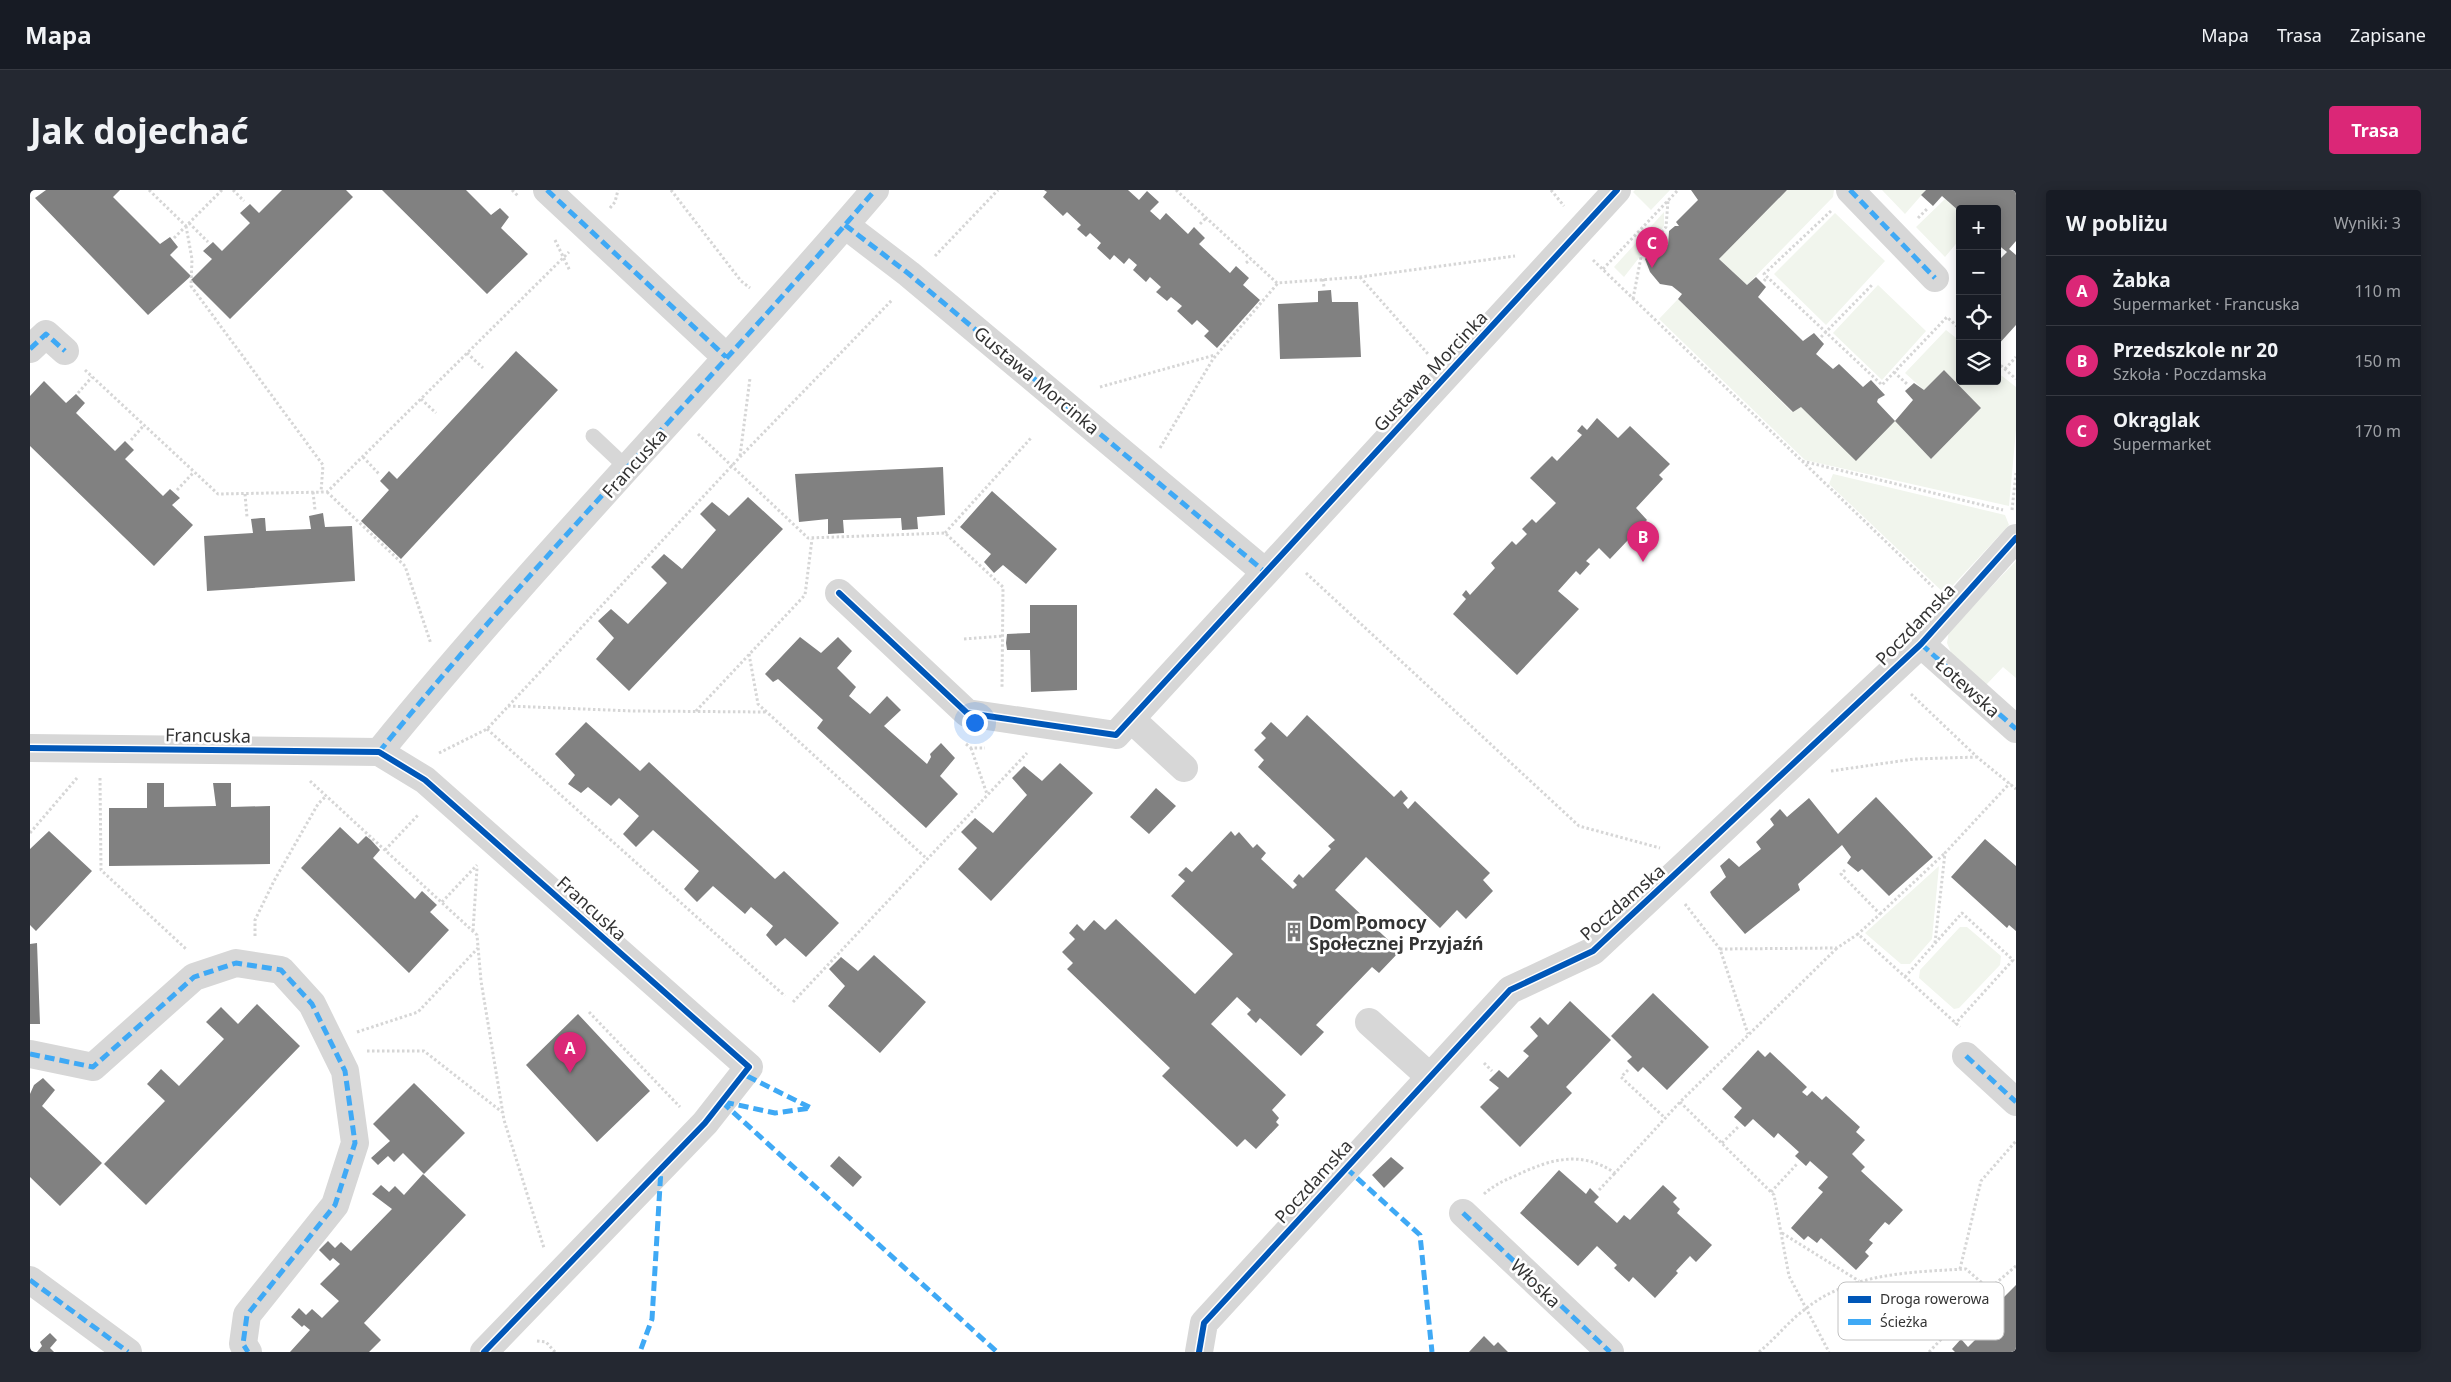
<!DOCTYPE html>
<html lang="pl">
<head>
<meta charset="utf-8">
<style>
	body { margin:0; font-family:"Noto Sans",sans-serif; background:#242831; color:#f1f3f6 }
	.controls { position:absolute; right:15px; top:15px; display:grid; overflow:hidden; border-radius:5px; box-shadow:0 2px 12px #0003 }
	.controls button { width:45px; height:45px; display:grid; place-items:center; padding:0; border:0; border-bottom:1px solid #363941; background:#171b24; color:#f1f3f6; font:25px sans-serif }
	.you { position:absolute; left:944px; top:532px; width:18px; height:18px; margin:-12px; border:4px solid #fff; border-radius:50%; background:#1a73e8; box-shadow:0 0 0 8px #1a73e833 }
	.badge { display:grid; place-items:center; width:32px; height:32px; border-radius:50%; background:#db2777; color:#fff; font-size:16px; font-weight:700 }
	.pin { position:absolute; translate:-50% -41px; filter:drop-shadow(0 1px 2px #0008) }
	.pin::after { content:''; position:absolute; top:26px; width:18px; height:15px; background:inherit; clip-path:polygon(0 0,100% 0,50% 100%) }
	.list { margin:0; padding:0; list-style:none }
	h2 { display:flex; justify-content:space-between; align-items:center; height:65px; margin:0; padding:0 20px; font-size:21px }
	h2 small { font-size:16px; font-weight:400; color:#9ea1a6 }
	.list li { display:grid; grid-template-columns:32px 1fr auto; gap:15px; align-items:center; box-sizing:border-box; height:70px; padding:0 20px; border-top:1px solid #363941 }
	.list b { display:block; font-size:19px; white-space:nowrap }
	.list p { margin:0; font-size:16px; white-space:nowrap; color:#9ea1a6 }
	.list em { font-size:16px; font-style:normal; color:#9ea1a6 }
	.icon { flex:none; width:28px; height:28px; fill:none; stroke:currentColor; stroke-width:2; stroke-linecap:round; stroke-linejoin:round }
	.map { position:relative; flex:none; width:1986px; height:1162px; overflow:hidden; border-radius:5px }
	header { display:flex; align-items:center; gap:30px; box-sizing:border-box; height:70px; padding:0 25px; background:#171b24; border-bottom:1px solid #363941 }
	header strong { font-size:24px }
	nav { display:flex; gap:28px; margin-inline-start:auto; font-size:18px }
	.intro { display:flex; align-items:center; justify-content:space-between; box-sizing:border-box; height:120px; padding:0 30px }
	h1 { margin:0; font-size:35px }
	.button { padding:12px 22px; border-radius:5px; background:#db2777; color:#fff; font-size:18px; font-weight:700 }
	main { display:flex; gap:30px; padding:0 30px }
	aside { flex:1; background:#171b24; border-radius:5px; box-shadow:0 2px 12px #0003 }
	.map>svg:first-child { display:block }
	.green { fill:#f1f5ed }
	.building { fill:#818181 }
	.lines { fill:none; stroke-linecap:round; stroke-linejoin:round }
	.path { stroke:#d6d6d6; stroke-width:3; stroke-dasharray:2.5 2.5; stroke-linecap:butt }
	.service { stroke:#d7d7d7; stroke-width:15 }
	.minor { stroke:#d7d7d7; stroke-width:28 }
	.quiet { stroke:#3fa9f5; stroke-width:5; stroke-dasharray:10 5; stroke-linecap:butt }
	.cycleway-casing { stroke:#fff; stroke-width:9 }
	.cycleway { stroke:#0057b8; stroke-width:6 }
	.labels { text-anchor:middle; dominant-baseline:central; stroke-width:5; stroke-linejoin:round; paint-order:stroke }
	.street-label { font-size:18px; fill:#333; stroke:#fff }
	.poi-label { font-size:18px; font-weight:bold; fill:#333; stroke:#fff; text-anchor:start }
	.key { fill:#fff; stroke:#c2c2c2; stroke-width:1 }
	.key-label { font-size:14px; fill:#333 }
</style>
</head>
<body>
<header>
<strong>Mapa</strong>
<nav><a>Mapa</a><a>Trasa</a><a>Zapisane</a></nav>
</header>
<div class="intro"><h1>Jak dojechać</h1><a class="button">Trasa</a></div>
<main>
<div class="map">
<svg width="1986" height="1162" viewBox="0 0 1986 1162">
	<rect width="100%" height="100%" fill="#fff"/>
	<!-- green -->
	<path class="green" d="M1605,0H1640L1621,20L1603,2Z
		M1757,0H1804L1803,7L1717,95L1689,69Z
		M1852,0H1896L1875,24Z
		M1915,9L1930,22V49L1915,67L1886,37Z
		M1634,22V36L1594,87L1584,77Z
		M1805,23L1855,71L1796,135L1744,84Z
		M1848,95L1896,141L1852,190L1803,143Z
		M1648,109L1762,222L1771,217L1865,231L1901,269L1951,218L1914,180L1894,200L1875,183L1916,140L1930,151V191H1967V182L1986,197V240L1979,316L1775,270L1629,129Z
		M1803,284L1975,325L1979,335L1915,404L1799,294Z
		M1986,371V488L1973,477L1956,495L1922,465L1917,453L1919,441Z
		M1909,676L1902,749L1880,774H1871L1835,743Z
		M1930,737H1937L1971,766L1970,775L1929,818L1924,819L1889,788L1890,780Z"/>
	<!-- building -->
	<path class="building" d="M16,0H90L83,7L130,54L140,47L148,57L140,65L161,86L118,125L5,8Z
		M252,0H316L323,7L200,129L161,90L182,69L173,61L183,52L192,61L220,33L210,23L220,14L229,23Z
		M352,0H436L461,25L470,18L479,27L471,38L498,64L457,104Z
		M1014,0H1098L1109,10L1117,1L1129,12L1120,21L1130,30L1136,23L1158,44L1164,37L1175,48L1169,54L1200,83L1206,76L1219,88L1213,95L1230,110L1187,158L1174,146L1179,141L1167,130L1162,135L1147,121L1152,116L1141,107L1137,111L1126,102L1131,97L1120,87L1116,92L1103,80L1107,75L1099,68L1094,74L1084,65L1080,70L1067,58L1071,53L1060,43L1056,47L1047,39L1051,35L1037,22L1033,26L1013,7L1017,2Z
		M1661,0H1757L1689,69L1717,95L1726,87L1736,97L1728,107L1773,151L1784,143L1794,154L1786,164L1803,179L1809,174L1833,197L1841,190L1855,205L1848,209L1847,212L1865,231L1883,210L1875,201L1884,193L1894,200L1914,180L1951,218L1901,269L1865,231L1826,271L1771,217L1763,222L1648,109L1652,104L1642,96L1630,94L1620,82L1615,69L1627,56L1638,55L1639,41L1645,36H1649L1646,32L1668,10Z
		M1896,0H1986V51L1979,59L1986,65V135L1967,156V72L1977,62L1967,54V19H1930V22L1912,6L1903,16L1891,5Z
		M1301,100L1302,112H1328L1331,167L1250,169L1248,114L1288,112V101Z
		M486,161L528,200L371,369L331,331L359,300L350,291L359,281L367,289Z
		M14,191L36,213L46,204L55,213L46,223L85,261L95,251L104,260L95,269L133,306L140,299L150,308L142,315L163,335L124,376L0,256V206Z
		M1567,228L1588,248L1600,236L1640,274L1629,285L1633,289L1606,318L1617,330L1580,369L1569,358L1556,371L1560,374L1550,385L1546,381L1528,401L1549,419L1487,485L1423,424L1436,409L1432,405L1436,400L1440,405L1465,378L1461,373L1482,351L1486,355L1497,344L1492,339L1502,329L1506,333L1526,313L1500,288L1522,266L1527,271L1552,245L1547,241L1552,235L1557,240Z
		M913,277L915,325L887,327L888,339L872,340L871,328L813,330L814,343L798,344V329L769,332L765,284Z
		M962,301L1027,359L996,394L973,375L964,383L954,372L961,364L930,337Z
		M718,307L753,339L599,501L566,469L584,448L568,431L581,419L598,434L637,393L621,377L634,364L652,379L686,340L670,324L682,312L699,326Z
		M293,323L295,337L322,336L325,391L177,401L174,346L223,343L221,329L231,328H235L236,341L281,339L279,326Z
		M1000,415H1047V500L1001,502L1000,460H977L976,453L977,444L1000,443Z
		M770,447L791,463L808,447L822,461L807,478L826,497L819,506L840,524L857,506L871,520L854,536L897,574L901,567L900,564L911,553L925,568L910,586L928,604L896,638L787,538L793,530L748,489L743,492L735,484Z
		M1277,525L1364,607L1371,600L1378,608L1373,613L1378,619L1385,611L1460,683L1453,690L1463,701L1436,729L1427,720L1410,738L1336,667L1305,700L1370,761L1349,783L1342,777L1286,835L1294,842L1271,866L1230,828L1226,833L1217,824L1221,820L1207,807L1181,834L1256,905L1242,920L1249,928L1246,932L1249,935L1226,959L1215,949L1207,957L1132,886L1140,878L1037,779L1043,773L1032,762L1045,749L1039,743L1047,734L1054,741L1064,730L1075,740L1086,729L1165,804L1203,764L1141,706L1155,691L1148,685L1156,677L1162,682L1201,641L1205,646L1209,642L1223,658L1227,654L1236,663L1231,669L1263,699L1267,695L1263,691L1269,684L1273,688L1301,659L1298,656L1305,650L1228,577L1234,570L1224,560L1236,548L1231,543L1241,532L1257,547Z
		M556,532L610,581L619,572L745,689L754,681L809,733L776,767L755,748L746,756L736,745L743,736L721,717L715,724L683,696L667,712L654,699L669,681L623,640L606,657L593,644L609,626L589,608L581,616L558,597L551,603L538,594L545,585L525,564Z
		M1030,573L1063,603L961,711L928,679L947,658L931,642L945,628L963,643L997,605L982,588L994,576L1012,591Z
		M117,593H134V617L186,616L183,593H201V617L240,616V674L79,676V618H117Z
		M1126,598L1146,616L1119,644L1100,627Z
		M1846,607L1903,667L1859,706L1832,679L1828,682L1817,673L1821,667L1812,655L1768,694L1770,700L1715,744L1682,706L1680,702L1696,687L1690,676L1699,668L1709,677L1731,659L1726,652L1744,635L1740,629L1750,619L1757,627L1779,608L1808,644Z
		M310,637L328,654L336,646L341,650L350,660L343,668L385,709L392,701L407,715L400,722L419,740L379,783L271,678Z
		M19,641L62,681L6,741L0,735V659Z
		M1955,649L1986,676V741L1979,735L1977,738L1921,687Z
		M7,753L10,834H0V754Z
		M844,765L896,812L850,863L798,816L815,796L799,779L811,767L828,781Z
		M1623,803L1679,857L1637,900L1613,877L1608,882L1597,871L1602,867L1581,846Z
		M1540,811L1581,850L1536,897L1542,903L1490,957L1450,917L1469,898L1459,890L1469,880L1478,888L1499,866L1493,861L1508,846L1500,837L1510,827L1518,835Z
		M227,814L270,856L116,1015L74,974L135,911L117,894L131,879L149,896L194,849L176,832L191,817L208,834Z
		M548,824L620,901L567,952L496,875Z
		M1728,860L1735,867L1740,862L1777,897L1772,902L1777,906L1782,901L1792,910L1796,906L1830,937L1826,942L1835,950L1822,964L1835,977L1831,981L1873,1020L1859,1035L1855,1032L1839,1050L1843,1053L1835,1062L1839,1066L1826,1080L1791,1048L1787,1053L1778,1046L1774,1050L1761,1038L1793,1002L1788,998L1798,987L1780,971L1776,976L1765,966L1769,962L1748,943L1744,948L1723,929L1715,937L1704,927L1712,918L1692,899Z
		M13,888L25,900L12,916L72,973L30,1016L0,987V904L4,895Z
		M384,893L435,943L394,984L373,963L364,972L358,966L348,975L341,968L360,951L343,934Z
		M809,966L832,987L823,997L800,976Z
		M1361,967L1374,978L1354,998L1342,985Z
		M1529,980L1556,1004L1560,998L1569,1007L1564,1012L1587,1033L1594,1025L1600,1030L1633,995L1647,1008L1643,1012L1650,1019L1647,1023L1682,1055L1666,1072L1660,1066L1646,1081L1648,1083L1625,1108L1603,1087L1599,1092L1584,1078L1587,1075L1567,1056L1548,1076L1490,1023Z
		M393,984L436,1025L334,1133L351,1150L339,1162H260L280,1140L274,1135L272,1137L261,1127L269,1118L276,1125L282,1119L292,1128L309,1111L290,1094L310,1074L303,1068L300,1071L289,1060L298,1051L305,1058L311,1052L321,1061L362,1019L342,1004L351,995L359,1002L365,996L374,1005Z
		M1986,1095V1162H1925L1922,1159L1931,1149L1938,1157L1948,1147L1942,1140L1962,1120L1956,1114L1966,1103L1972,1109Z
		M20,1143L27,1150L20,1158L24,1162H7L12,1156L10,1152Z
		M1454,1146L1464,1156L1468,1152L1478,1162H1439Z"/>
	<g class="lines">
		<!-- path -->
		<path class="path" d="M119,0L156,36L192,0
			M203,0L214,11
			M482,0L488,6
			M641,0L711,91L720,98
			M1146,0L1247,93L1330,87L1485,66
			M1521,0L1534,16
			M580,18L585,12L588,0
			M1801,21L1734,84L1852,195L1917,127L1930,139
			M1888,28L1898,18
			M159,33L178,52
			M1170,34L1176,28
			M156,36L162,69L161,96L293,275L291,302
			M144,48L156,36
			M525,50L540,81
			M1928,63L1930,65
			M905,66L968,0
			M1563,70L1903,397
			M1216,73L1221,69
			M1573,79L1648,0
			M1330,87L1398,164
			M1293,89L1294,97
			M1734,91L1737,87
			M1603,109L1611,67L1636,37L1638,11
			M1791,147L1843,94
			M437,163L453,178
			M1967,172L1986,189
			M1975,179L1986,167
			M55,180L188,304L297,302L539,62
			M1864,182L1877,194
			M1070,197L1185,165
			M48,203L62,187
			M391,209L406,223
			M668,244L778,348L915,343L973,397L972,498
			M101,250L114,235
			M1130,258L1183,169L1248,93
			M710,266L720,188
			M333,267L350,285
			M1772,271L1973,320
			M147,300L164,282
			M283,302L285,320
			M297,302L375,376L401,454
			M215,304L217,327
			M1982,320L1986,283
			M915,343L1001,248
			M1276,383L1549,636L1630,658
			M934,449L973,446
			M719,464L728,514L896,668
			M1881,504L1947,567L1986,599
			M478,516L603,521L737,522
			M666,521L775,405L782,349
			M457,539L755,806
			M936,554L941,558H955
			M941,558L957,604
			M409,563L457,539L710,267L862,110
			M1801,581L1884,569L1947,567
			M70,588L71,680L156,759
			M280,591L447,745L451,791L474,930L514,1058
			M0,643L47,588
			M355,660L389,624
			M1815,680L1811,684L1850,724L1828,744
			M412,712L447,675
			M1655,714L1690,759L1718,844
			M1850,724L1915,663
			M443,741L447,678
			M225,746V730L244,691L288,614L296,606
			M1905,753L1915,663L1980,593
			M1690,759L1807,758L1828,744L1930,837
			M1875,787L1932,723L1983,770L1925,834
			M763,812L997,563
			M559,822L650,917
			M327,842L388,822L448,758
			M337,861H394L472,922
			M1454,873L1462,881
			M1598,880L1591,887L1635,928
			M1650,912L1744,1005L1759,1086L1799,1162
			M1692,953L1708,937
			M1569,1000L1585,983
			M1741,1002L1767,974
			M1454,1004C1464,995 1475,990 1487,985C1521,969 1551,960 1585,983L1650,912L1807,758
			M1752,1043L1829,1091
			M1930,1079L1951,991L1986,951
			M507,1151L516,1152L525,1162
			M1729,1162C1745,1149 1758,1132 1774,1120C1819,1083 1881,1082 1936,1079L1959,1099
			M1899,1162L1959,1099L1986,1076"/>
		<!-- service -->
		<path class="service" d="M563,246L598,279"/>
		<!-- minor -->
		<path class="minor" d="M517,0L696,167
			M1820,0L1905,88
			M815,35L879,84L1235,382
			M0,159L16,144L35,161
			M809,403L937,523L1086,545L1587,0
			M1891,454L1986,539
			M1101,529L1154,578
			M0,558L349,562L395,590L719,877L675,933L454,1162
			M349,562C507,368 683,190 845,0
			M1339,832L1399,886
			M0,864L63,877L164,787L206,773L251,780L282,814L315,881L325,953L305,1015L217,1125L213,1154L218,1162
			M1936,866L1986,912
			M1433,1023L1580,1162
			M0,1090L98,1162
			M1169,1162L1174,1133L1480,800L1563,761L1891,454L1986,348"/>
		<!-- quiet -->
		<path class="quiet" d="M517,0L696,167
			M1820,0L1905,88
			M815,35L879,84L1235,382
			M0,159L16,144L35,161
			M1891,454L1986,539
			M349,562C507,368 683,190 845,0
			M0,864L63,877L164,787L206,773L251,780L282,814L315,881L325,953L305,1015L217,1125L213,1154L218,1162
			M1936,866L1986,912
			M692,912L967,1162
			M694,912L745,923L781,918L713,884
			M1316,978L1390,1045L1402,1162
			M1433,1023L1580,1162
			M0,1090L98,1162
			M611,1159L622,1129L631,979"/>
		<defs>
			<path id="cycleway" d="M809,403L937,523L1086,545L1587,0
				M0,558L349,562L395,590L719,877L675,933L454,1162
				M1169,1162L1174,1133L1480,800L1563,761L1891,454L1986,348"/>
		</defs>
		<!-- cycleway casing -->
		<use href="#cycleway" class="cycleway-casing"/>
		<!-- cycleway -->
		<use href="#cycleway" class="cycleway"/>
	</g>
	<!-- icons -->
	<defs>
		<symbol id="building-bare" viewBox="-9 -9 18 18"><path d="M-4-6H4V6H1V3H-1V6H-4ZM-2.5-4.3h1.7v1.8h-1.7ZM.8-4.3h1.7v1.8H.8ZM-2.5-1h1.7V.8h-1.7ZM.8-1h1.7V.8H.8Z" fill="#7a7a7a" stroke="#fff" stroke-width="2.5" paint-order="stroke"/></symbol>
	</defs>
	<g fill-rule="evenodd">
		<use href="#building-bare" x="1250" y="728" width="28" height="28"/>
	</g>
	<g class="labels">
		<!-- street labels -->
		<g class="street-label">
			<text transform="translate(1400 181) rotate(-47)">Gustawa Morcinka</text>
			<text transform="translate(1007 190) rotate(40)">Gustawa Morcinka</text>
			<text transform="translate(604 273) rotate(-48)">Francuska</text>
			<text transform="translate(1885 434) rotate(-46)">Poczdamska</text>
			<text transform="translate(1938 497) rotate(42)">Łotewska</text>
			<text transform="translate(178 545) rotate(1)">Francuska</text>
			<text transform="translate(1592 712) rotate(-41)">Poczdamska</text>
			<text transform="translate(562 718) rotate(42)">Francuska</text>
			<text transform="translate(1283 991) rotate(-48)">Poczdamska</text>
			<text transform="translate(1506 1093) rotate(44)">Włoska</text>
		</g>
		<!-- poi labels -->
		<g class="poi-label">
			<text x="1279" y="732">Dom Pomocy<tspan x="1279" dy="21">Społecznej Przyjaźń</tspan></text>
		</g>
	</g>
	<!-- legend -->
	<rect x="1808" y="1092" width="166" height="58" rx="8" class="key"/>
	<rect x="1818" y="1106" width="23" height="7" fill="#0057b8"/>
	<rect x="1818" y="1129" width="23" height="6" fill="#3fa9f5"/>
	<g class="key-label">
		<text x="1850" y="1114">Droga rowerowa</text>
		<text x="1850" y="1137">Ścieżka</text>
	</g>
</svg>
<div class="controls">
<button>+</button>
<button>−</button>
<button><svg class="icon" aria-label="locate" viewBox="0 0 24 24"><circle cx="12" cy="12" r="6"/><path d="M12 2v4M12 18v4M2 12h4M18 12h4"/></svg></button>
<button><svg class="icon" aria-label="layers" viewBox="0 0 24 24"><path d="M12 4l9 5-9 5-9-5zM3 14l9 5 9-5"/></svg></button>
</div>
<div class="you"></div>
<div class="pin badge" style="left:540px;top:883px">A</div>
<div class="pin badge" style="left:1613px;top:372px">B</div>
<div class="pin badge" style="left:1622px;top:78px">C</div>
</div>
<aside>
<h2>W pobliżu<small>Wyniki: 3</small></h2>
<ul class="list">
<li><span class="badge">A</span><div><b>Żabka</b><p>Supermarket · Francuska</p></div><em>110 m</em></li>
<li><span class="badge">B</span><div><b>Przedszkole nr 20</b><p>Szkoła · Poczdamska</p></div><em>150 m</em></li>
<li><span class="badge">C</span><div><b>Okrąglak</b><p>Supermarket</p></div><em>170 m</em></li>
</ul>
</aside>
</main>
</body>
</html>
